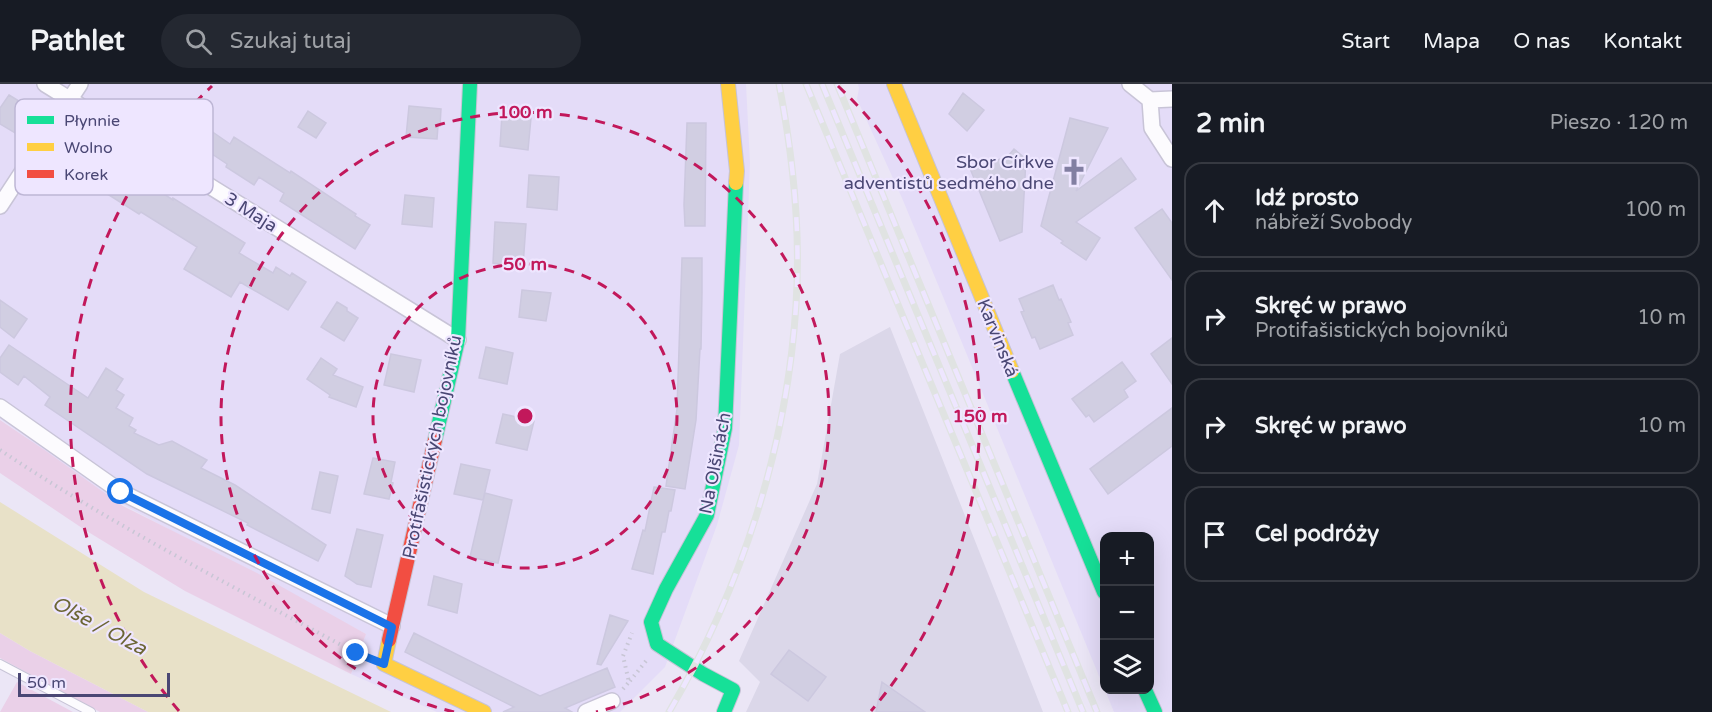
<!DOCTYPE html>
<html lang="pl">
<head>
<meta charset="utf-8">
<style>
	body { margin:0; font-family:"Varela Round",sans-serif; background:#242831; color:#f1f3f6 }
	.controls { position:absolute; right:18px; bottom:18px; display:grid; overflow:hidden; border-radius:12px; box-shadow:0 6px 24px #0002 }
	.controls button { width:54px; height:54px; display:grid; place-items:center; padding:0; border:0; border-bottom:2px solid #363941; background:#171b24; color:#f1f3f6; font:30px sans-serif }
	.scale { position:absolute; left:18px; bottom:15px; width:152px; box-sizing:border-box; padding-left:6px; border:3px solid #4a4774; border-top:0; font-size:16px; line-height:21px; white-space:nowrap; color:#4a4774; -webkit-text-stroke:4px #eee6ff; paint-order:stroke }
	.stop { position:absolute; width:18px; height:18px; margin:-14px; border:4px solid #1a73e8; border-radius:50%; background:#fff }
	.stop.end { background:#1a73e8; border-color:#fff; box-shadow:0 2px 6px #0008 }
	.list { margin:0; padding:0; list-style:none }
	h2 { display:flex; justify-content:space-between; align-items:center; height:78px; margin:0; padding:0 24px; font-size:26px }
	h2 small { font-size:20px; font-weight:400; color:#9ea1a6 }
	.list li { display:grid; grid-template-columns:39px 1fr auto; gap:18px; align-items:center; box-sizing:border-box; height:96px; margin:0 12px 12px; padding:0 12px; border:2px solid #363941; border-radius:18px }
	.list b { display:block; font-size:22px; white-space:nowrap }
	.list p { margin:0; font-size:20px; white-space:nowrap; color:#9ea1a6 }
	.list em { font-size:20px; font-style:normal; color:#9ea1a6 }
	.icon { flex:none; width:33px; height:33px; fill:none; stroke:currentColor; stroke-width:2; stroke-linecap:round; stroke-linejoin:round }
	.map { position:relative; flex:none; width:1172px; height:628px; overflow:hidden }
	header { display:flex; align-items:center; gap:36px; box-sizing:border-box; height:84px; padding:0 30px; background:#171b24; border-bottom:2px solid #363941 }
	header strong { font-size:28px }
	nav { display:flex; gap:33px; margin-inline-start:auto; font-size:21px }
	.search { width:420px; height:54px; background:#242831; display:flex; align-items:center; gap:15px; box-sizing:border-box; padding:0 21px; border-radius:33px; color:#9ea1a6; font-size:22px }
	main { display:flex }
	aside { flex:1; background:#171b24 }
	.map>svg:first-child { display:block }
	.residential { fill:#e4dcf8 }
	.industrial { fill:#dbd7e9 }
	.green { fill:#ead0e8 }
	.water { fill:#e8e1c8 }
	.building { fill:#d1cee2; stroke:#ccc8df; stroke-width:1.5 }
	.lines { fill:none; stroke-linecap:round; stroke-linejoin:round }
	.lane-casing { stroke:#c8c4d7; stroke-width:10 }
	.street-casing { stroke:#c8c4d7; stroke-width:18 }
	.fast-casing { stroke:#c6c3d6; stroke-width:16 }
	.slow-casing { stroke:#c6c3d6; stroke-width:16 }
	.jam-casing { stroke:#c6c3d6; stroke-width:16 }
	.path { stroke:#c8c6d5; stroke-width:4; stroke-dasharray:1.5 4.5; stroke-linecap:butt }
	.lane { stroke:#fcfbfe; stroke-width:8 }
	.street { stroke:#fcfbfe; stroke-width:15 }
	.fast { stroke:#16e098; stroke-width:14 }
	.slow { stroke:#ffcf43; stroke-width:14 }
	.jam { stroke:#f24e42; stroke-width:14 }
	.rail-casing { stroke:#e0e3e2; stroke-width:7 }
	.rail { stroke:#eee6ff; stroke-width:4.5; stroke-dasharray:14; stroke-linecap:butt }
	.route { stroke:#1a73e8; stroke-width:8 }
	.ring { fill:none; stroke:#c2185b; stroke-width:3; stroke-dasharray:10 8 }
	.labels { text-anchor:middle; dominant-baseline:central; stroke-width:4.5; stroke-linejoin:round; paint-order:stroke }
	.poi-label { font-size:18px; fill:#4a4774; stroke:#eee6ff; text-anchor:end }
	.street-label { font-size:18px; fill:#4a4774; stroke:#eee6ff }
	.water-label { font-size:20px; font-style:italic; fill:#6c6635; stroke:#eee6ff }
	.key { fill:#eee6ff; stroke:#bdb6d5; stroke-width:1.5 }
	.key-label { font-size:16px; fill:#4a4774 }
	.centre { fill:#c2185b; stroke:#eee6ff; stroke-width:3 }
	.ring-label { font-size:18px; text-anchor:middle; font-weight:bold; fill:#c2185b; stroke:#eee6ff; stroke-width:4.5; stroke-linejoin:round; paint-order:stroke }
</style>
</head>
<body>
<header>
<strong>Pathlet</strong>
<div class="search"><svg class="icon" aria-label="search" viewBox="0 0 24 24"><circle cx="10" cy="10" r="6"/><path d="M15 15l6 6"/></svg>Szukaj tutaj</div>
<nav><a>Start</a><a>Mapa</a><a>O nas</a><a>Kontakt</a></nav>
</header>
<main>
<div class="map">
<svg width="1172" height="628" viewBox="0 0 1172 628">
	<rect width="100%" height="100%" fill="#ebe6f6"/>
	<!-- residential -->
	<path class="residential" d="M0,0H746L750,79L739,361L717,441L665,583L620,628H437L351,590L366,550L116,417L0,335Z
		M858,0H1172V628H1114L1105,606H1150V452H1104V604L944,215L902,114L857,15L859,4Z"/>
	<!-- industrial -->
	<path class="industrial" d="M890,243L1043,628H746L760,598L739,577L817,400L840,270Z"/>
	<!-- green -->
	<path class="green" d="M0,336L46,367L123,422L257,489L366,550L351,590L185,507L85,446L0,389Z
		M0,549L30,567L148,628H100L0,574Z
		M17,598L73,628H0Z"/>
	<!-- water -->
	<path class="water" d="M0,418L144,508L391,628H148L30,567L0,549Z"/>
	<!-- building -->
	<path class="building" d="M963,9L984,26L967,47L949,30Z
		M9,11L32,25L28,31L34,35L22,53L0,40V24Z
		M409,22L441,25L440,42H438L437,55L406,53Z
		M308,27L326,39L316,54L298,43Z
		M502,30L531,34L528,66L500,62Z
		M1070,34L1108,44L1076,107L1121,74L1136,95L1076,138L1100,154L1086,176L1061,159L1063,157L1041,142Z
		M687,39H706L705,142H685L684,121Z
		M201,40L230,60L234,53L290,89L291,87L356,130L355,132L370,141L355,165L280,117L284,109L259,93L254,101L226,83L227,80L191,56Z
		M74,51L173,116V114L245,159L239,169L273,189L276,183L290,192L292,189L306,198L288,226L240,198L231,213L184,185L197,163L141,128L139,130L52,75L63,58L68,61Z
		M1014,65L1026,75L1022,148L1000,157L971,87L1008,72Z
		M529,91L559,93L557,126L527,123Z
		M405,111L434,114L432,143L402,140Z
		M1162,125L1172,139V196L1135,144Z
		M495,138L526,140L523,182L499,181V180L493,179Z
		M682,174H702V208L701,265H700L696,336L685,405L666,402L677,325Z
		M1053,201L1059,216L1061,215L1071,238L1068,239L1073,251L1040,265L1035,253L1032,254L1021,228L1024,227L1019,215Z
		M522,206L551,209L546,237L519,233Z
		M0,216L27,235L14,254L0,243Z
		M337,218L347,224V227L358,234L344,257L321,243Z
		M1172,254V300L1151,270Z
		M9,261L88,314L106,284L123,295L116,306L124,311L116,324L133,334L129,342L136,346L134,349L159,361L172,357L207,376L201,384L235,401L326,461L318,477L247,441L248,439L147,390L45,321L50,313L24,292L18,301L0,288V274Z
		M486,263L513,269L507,300L479,294Z
		M391,270L421,276L414,308L384,301Z
		M321,274L337,285L333,291L363,303L356,323L329,313L330,311L307,295Z
		M1122,278L1136,297L1124,306L1128,313L1094,338L1089,331L1086,333L1072,315Z
		M1172,324V362L1108,410L1090,385Z
		M503,330L534,337L527,366L496,359Z
		M373,374L395,378L391,398L393,399L389,415L364,410Z
		M461,380L490,386L483,416L454,410Z
		M320,388L338,392L330,429L312,425Z
		M654,403L675,406L671,427H669L665,448H662L653,490L632,485L643,446L645,447Z
		M485,409L512,416L498,479L470,473Z
		M357,445L383,451L371,503L357,500L345,492Z
		M434,492L462,500L457,529L428,521Z
		M610,531L628,537L601,581L597,580Z
		M414,549L540,612L607,584L615,603L565,624L572,628H503L514,623L405,568Z
		M789,566L826,593L808,617L771,590Z
		M882,598L925,628H876Z"/>
	<g class="lines">
		<defs>
			<path id="lane" d="M0,580L91,628"/>
			<path id="street" d="M45,0L458,256
				M1130,0L1150,16L1172,15
				M1150,16L1152,44L1172,75
				M0,122L80,0
				M0,323L121,408L392,542
				M586,628L612,617"/>
			<path id="fast" d="M1012,287L1104,508
				M435,356L458,256L470,0
				M1145,606L1155,628
				M724,628L733,606L703,590L657,560L651,538L666,505L707,431L725,344L736,99"/>
			<path id="slow" d="M728,0L737,87L736,99
				M894,0L1012,287
				M389,556L384,580L484,628"/>
			<path id="jam" d="M389,556L435,356"/>
		</defs>
		<!-- lane casing -->
		<use href="#lane" class="lane-casing"/>
		<!-- street casing -->
		<use href="#street" class="street-casing"/>
		<!-- fast casing -->
		<use href="#fast" class="fast-casing"/>
		<!-- slow casing -->
		<use href="#slow" class="slow-casing"/>
		<!-- jam casing -->
		<use href="#jam" class="jam-casing"/>
		<!-- path -->
		<path class="path" d="M0,366C114,442 236,504 356,569L367,573
			M630,597L646,577
			M623,605L629,598L623,572L632,549"/>
		<!-- lane -->
		<use href="#lane" class="lane"/>
		<!-- street -->
		<use href="#street" class="street"/>
		<!-- fast -->
		<use href="#fast" class="fast"/>
		<!-- slow -->
		<use href="#slow" class="slow"/>
		<!-- jam -->
		<use href="#jam" class="jam"/>
		<defs>
			<path id="rail" d="M806,0L1068,628
				M822,0L1083,628
				M837,0L1097,628
				M669,628C741,505 787,364 796,221C801,147 793,72 779,0"/>
		</defs>
		<!-- rail casing -->
		<use href="#rail" class="rail-casing"/>
		<!-- rail -->
		<use href="#rail" class="rail"/>
	</g>
	<g class="lines">
		<!-- route -->
		<path class="route" d="M121,408L392,543L384,580L356,569"/>
	</g>
	<!-- distance rings -->
	<g class="ring">
		<circle cx="525" cy="332" r="152"/>
		<path d="M454 628A304 304 0 1 1 596 628"/>
		<path d="M179 627A455 455 0 0 1 212 2M838 2A455 455 0 0 1 871 627"/>
	</g>
	<!-- icons -->
	<defs>
		<symbol id="church-bare" viewBox="-9 -9 18 18"><path d="M-1.2-6h2.4v3.5h3.3v2.4h-3.3V6h-2.4V-.1h-3.3v-2.4h3.3Z" fill="#827fa2" stroke="#eee6ff" stroke-width="2.5" paint-order="stroke"/></symbol>
	</defs>
	<g fill-rule="evenodd">
		<use href="#church-bare" x="1055" y="69" width="38" height="38"/>
	</g>
	<g class="labels">
		<!-- poi labels -->
		<g class="poi-label">
			<text x="1054" y="78">Sbor Církve<tspan x="1054" dy="21">adventistů sedmého dne</tspan></text>
		</g>
		<!-- street labels -->
		<g class="street-label">
			<text transform="translate(251 128) rotate(32)">3 Maja</text>
			<text transform="translate(998 254) rotate(68)">Karvinská</text>
			<text transform="translate(432 363) rotate(-78)">Protifašistických bojovníků</text>
			<text transform="translate(715 379) rotate(-79)">Na Olšinách</text>
		</g>
		<!-- water labels -->
		<g class="water-label">
			<text transform="translate(99 542) rotate(28)">Olše / Olza</text>
		</g>
	</g>
	<!-- legend -->
	<rect x="15" y="15" width="198" height="96" rx="9" class="key"/>
	<rect x="27" y="32" width="27" height="8" fill="#16e098"/>
	<rect x="27" y="59" width="27" height="8" fill="#ffcf43"/>
	<rect x="27" y="86" width="27" height="8" fill="#f24e42"/>
	<g class="key-label">
		<text x="64" y="42">Płynnie</text>
		<text x="64" y="69">Wolno</text>
		<text x="64" y="96">Korek</text>
	</g>
	<circle cx="525" cy="332" r="9" class="centre"/>
	<g class="ring-label">
		<text x="525" y="34">100 m</text>
		<text x="525" y="186">50 m</text>
		<text x="980" y="338">150 m</text>
	</g>
</svg>
<div class="controls">
<button>+</button>
<button>−</button>
<button><svg class="icon" aria-label="layers" viewBox="0 0 24 24"><path d="M12 4l9 5-9 5-9-5zM3 14l9 5 9-5"/></svg></button>
</div>
<div class="scale">50 m</div>
<div class="stop" style="left:121px;top:408px"></div>
<div class="stop end" style="left:356px;top:569px"></div>
</div>
<aside>
<h2>2 min<small>Pieszo · 120 m</small></h2>
<ul class="list">
<li><svg class="icon" aria-label="ahead" viewBox="0 0 24 24"><path d="M12 20V5M6 11l6-6 6 6"/></svg><div><b>Idź prosto</b><p>nábřeží Svobody</p></div><em>100 m</em></li>
<li><svg class="icon" aria-label="right" viewBox="0 0 24 24"><path d="M7 20v-9h11M14 6l5 5-5 5"/></svg><div><b>Skręć w prawo</b><p>Protifašistických bojovníků</p></div><em>10 m</em></li>
<li><svg class="icon" aria-label="right" viewBox="0 0 24 24"><path d="M7 20v-9h11M14 6l5 5-5 5"/></svg><div><b>Skręć w prawo</b></div><em>10 m</em></li>
<li><svg class="icon" aria-label="arrive" viewBox="0 0 24 24"><path d="M6 21V4h12l-3 4 3 4H6"/></svg><div><b>Cel podróży</b></div></li>
</ul>
</aside>
</main>
</body>
</html>
